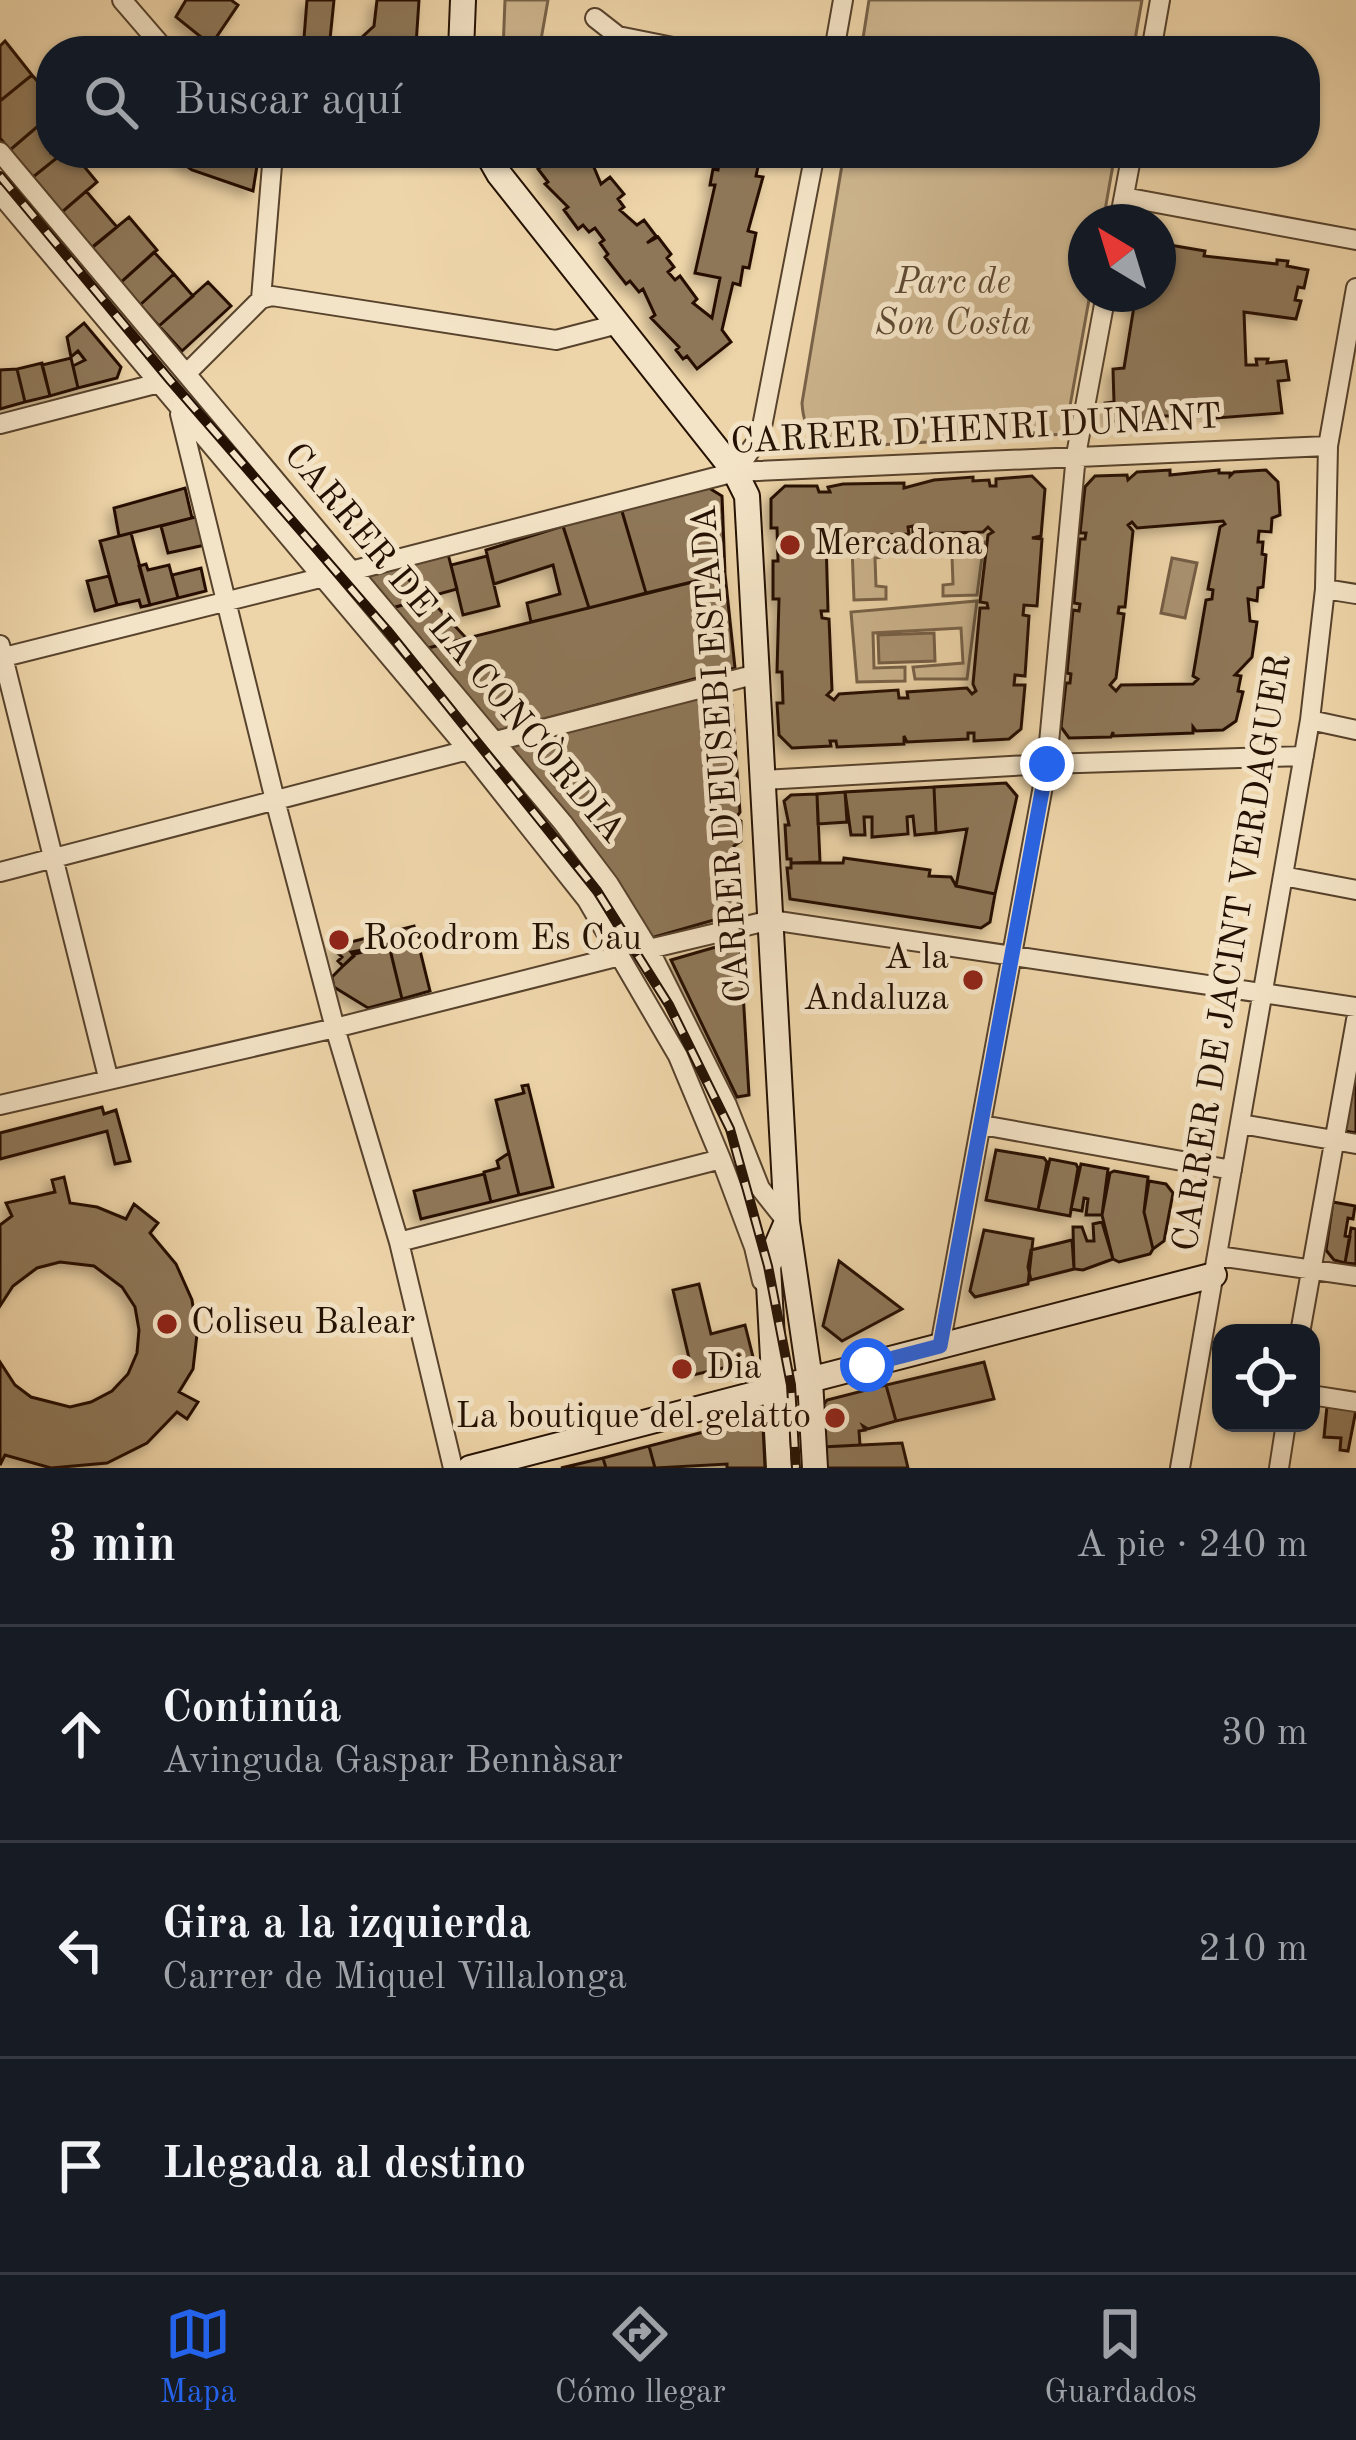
<!DOCTYPE html>
<html lang="es">
<head>
<meta charset="utf-8">
<style>
	body { margin:0; font-family:"Old Standard TT",serif; background:#20242c; color:#f1f3f6 }
	.controls { position:absolute; right:36px; bottom:36px; display:grid; overflow:hidden; border-radius:24px; box-shadow:0 3px 9px #0004 }
	.controls button { width:108px; height:108px; display:grid; place-items:center; padding:0; border:0; border-bottom:3px solid #363941; background:#171b24; color:#f1f3f6; font:60px sans-serif }
	.compass { position:absolute; left:1068px; top:204px; width:108px; height:108px; border-radius:50%; background:#171b24; box-shadow:0 3px 9px #0004; rotate:322deg }
	.stop { position:absolute; width:36px; height:36px; margin:-27px; border:9px solid #2563eb; border-radius:50%; background:#fff }
	.stop.end { background:#2563eb; border-color:#fff; box-shadow:0 3px 12px #0008 }
	.list { margin:0; padding:0; list-style:none }
	h2 { display:flex; justify-content:space-between; align-items:center; height:156px; margin:0; padding:0 48px; font-size:51px }
	h2 small { font-size:39px; font-weight:400; color:#9ea1a6 }
	.list li { display:grid; grid-template-columns:78px 1fr auto; gap:36px; align-items:center; box-sizing:border-box; height:216px; padding:0 48px; border-top:3px solid #363941 }
	.list b { display:block; font-size:45px; white-space:nowrap }
	.list p { margin:0; font-size:39px; white-space:nowrap; color:#9ea1a6 }
	.list em { font-size:39px; font-style:normal; color:#9ea1a6 }
	.icon { flex:none; width:66px; height:66px; fill:none; stroke:currentColor; stroke-width:2; stroke-linecap:round; stroke-linejoin:round }
	.map { position:relative; flex:none; width:1356px; height:1468px; overflow:hidden }
	.search { position:absolute; background:#171b24; box-shadow:0 3px 9px #0004; left:36px; right:36px; top:36px; height:132px; display:flex; align-items:center; gap:30px; box-sizing:border-box; padding:0 42px; border-radius:48px; color:#9ea1a6; font-size:45px }
	.sheet { height:804px; background:#171b24 }
	nav { display:flex; justify-content:space-around; align-items:center; box-sizing:border-box; height:168px; border-top:3px solid #363941; background:#171b24; font-size:33px; color:#9ea1a6 }
	nav a { display:grid; justify-items:center; gap:6px }
	nav .on { color:#2563eb }
	.map>svg:first-child { display:block }
	.green { fill:#ccb48d; stroke:#786248; stroke-width:3 }
	.water { fill:#aa9271; stroke:#755e45; stroke-width:3 }
	.building { fill:#8e7759; stroke:#251103; stroke-width:3; fill-rule:evenodd; filter:url(#shadow) }
	.lines { fill:none; stroke-linecap:round; stroke-linejoin:round }
	.street-casing { stroke:#57422c; stroke-width:22 }
	.secondary-casing { stroke:#251103; stroke-width:28 }
	.street { stroke:#f4e4c7; stroke-width:18 }
	.secondary { stroke:#f4e4c7; stroke-width:24 }
	.rail-casing { stroke:#251103; stroke-width:10 }
	.rail { stroke:#f4e4c7; stroke-width:6; stroke-dasharray:18; stroke-linecap:butt }
	.route { stroke:#2563eb; stroke-width:15 }
	.poi-dot { fill:#8f2418; stroke:#f4e4c7; stroke-width:4.5 }
	.labels { text-anchor:middle; dominant-baseline:central; stroke-width:10; stroke-linejoin:round; paint-order:stroke }
	.park-label { font-size:36px; font-style:italic; fill:#5f4a33; stroke:#f4e4c7 }
	.street-label { font-size:36px; fill:#251103; stroke:#f4e4c7 }
	.poi-label { font-size:36px; fill:#251103; stroke:#f4e4c7; text-anchor:start }
</style>
</head>
<body>
<div class="map">
<svg width="1356" height="1468" viewBox="0 0 1356 1468">
	<defs>
		<filter id="shadow"><feDropShadow dx="-5.5" dy="5.5" stdDeviation="6" flood-color="#0004"/></filter>
	</defs>
	<rect width="100%" height="100%" fill="#eed5a9"/>
	<filter id="stains"><feTurbulence type="fractalNoise" baseFrequency=".00167" numOctaves="4"/><feColorMatrix values="0 0 0 0 .2 0 0 0 0 .09 0 0 0 0 .02 0 0 0 .5 -.17"/></filter>
	<radialGradient id="worn" r=".72"><stop offset=".6" stop-color="#630" stop-opacity="0"/><stop offset="1" stop-color="#630" stop-opacity=".3"/></radialGradient>
	<!-- green -->
	<path class="green" d="M505,0H548L539,51H503Z
		M869,0H1142L1133,51H861Z
		M844,153H1115L1103,222H1086V294H1090L1065,434L844,447C815,440 804,435 802,403Z
		M984,542L977,595L943,596V585L953,584L952,556L942,555L941,544Z
		M883,546L884,557L875,558L876,586L886,587V599L854,600L852,547Z
		M977,601L967,679H915L913,667L963,663L961,628L873,633L874,668L905,667V681L857,682L851,612Z"/>
	<!-- water -->
	<path class="water" d="M1172,558L1197,563L1185,618L1161,613Z
		M934,633L935,661L879,663L878,635Z"/>
	<!-- building -->
	<path class="building" d="M186,0H231L238,5L211,45L176,17Z
		M307,0H334L329,49L344,51H303Z
		M377,0H419L416,45L410,51H347L374,26Z
		M5,41L32,75L0,101V46Z
		M32,75L51,97V115L10,150L0,138V101Z
		M51,115V153H63L33,177L10,150Z
		M63,153H73L97,182L62,212L33,177Z
		M182,153H259L253,191L192,170L179,161Z
		M558,153H588L601,184L610,177L624,194L618,199L624,207L620,210L637,225L644,220L656,236L647,243L658,237L671,254L667,258L674,267L668,272L675,280L680,276L697,299L693,303L712,318L720,278L695,273L715,185H710L713,169L718,170L721,154L749,153L748,160L759,162L756,176L763,177L748,231L756,233L749,268L743,267L740,285L733,283L722,330L731,342L697,369L687,356L683,359L676,350L679,347L651,318L655,315L643,289L639,292L630,281L626,284L605,257L608,254L600,243L604,240L595,228L589,232L583,225L578,229L564,210L568,207L545,184L548,182L538,169Z
		M86,191L117,227L92,248L62,212Z
		M129,217L157,250L120,283L91,248Z
		M1158,239L1165,241L1164,244L1205,251L1204,256L1277,264V260L1288,261L1287,266L1308,270L1304,288L1298,287L1295,300L1301,301L1296,319L1244,312L1246,365H1257L1256,359H1268L1267,363L1286,361L1289,380L1278,381L1282,413L1217,418V412L1177,411L1178,416H1155L1154,423L1106,421L1105,403L1114,402L1113,369L1124,368L1136,294H1158Z
		M154,252L174,274L140,305L120,283Z
		M174,274L193,296L159,326L140,305Z
		M208,282L231,306L182,351L159,326Z
		M84,323L121,367L117,378L78,388L73,366L85,360L78,351L71,357L67,337Z
		M71,358L78,388L50,396L42,365Z
		M42,363L50,396L25,402L17,369Z
		M17,369L25,402L0,409V370Z
		M1170,470V475L1219,470V473H1230V476L1234,472L1266,470L1278,482L1280,515L1272,518L1271,532L1259,531L1258,542H1263L1262,554L1266,555L1263,587L1258,588L1257,601L1248,599L1250,621L1257,622L1252,657L1235,675L1241,676L1238,691L1243,692L1236,721L1223,730L1196,731L1193,727V733L1113,736V732L1111,737L1069,738L1061,727L1066,683H1070L1071,674L1067,673L1073,610L1079,611L1080,604L1074,603L1080,539H1085L1086,533H1080L1085,487L1095,476L1127,475L1128,480L1137,472ZM1223,521L1225,524L1220,527L1208,589L1213,590L1212,599L1206,600L1193,676L1198,679L1193,684L1121,685L1116,691L1110,685L1116,678L1124,614L1118,613L1119,607H1125L1133,531L1128,525L1132,522L1137,528Z
		M1032,476L1045,489L1041,536L1032,538L1042,539L1037,606L1024,605L1023,615L1029,616L1025,676L1015,675L1014,685H1025L1021,729L1009,739L974,741V733H968V739L907,742L904,736V744L837,747L836,741H830L831,746L792,748L779,735L777,703H783L782,672H777L779,599H773V561H778L777,528H771V499L785,486H817L819,492H830L828,487L843,484L904,483V488L934,480L973,477V481L989,480L990,486H996V479ZM913,526V534L983,532L988,527L993,532L988,535L980,602L987,603L988,608H980L973,684L976,691L972,694L967,688L907,692L908,698H899L898,690L839,694L834,700L827,695L832,690L829,619L822,618L821,611H828L826,539L820,536L831,530L833,537L909,534L908,527Z
		M185,488L192,518L119,536L114,508Z
		M709,488L722,496L725,574L646,593L621,508Z
		M621,508L646,593L589,608L562,523Z
		M199,516L205,545L168,553L161,526Z
		M563,526L589,608L531,622L527,603L560,594L553,565L494,584L486,550Z
		M131,533L150,605L141,607L139,600L117,605L100,541Z
		M448,554L457,589L432,596L430,588L418,591L399,567Z
		M487,556L499,606L463,615L451,565Z
		M146,564L148,570L169,565L178,598L150,605L139,566Z
		M395,564L417,584L421,600L388,609L365,584L368,571Z
		M201,568L206,591L178,598L172,575Z
		M725,574L735,668L500,731L489,726L423,649Z
		M109,576L117,605L95,611L87,581Z
		M429,598L467,639L423,649L388,609Z
		M706,694L732,705L740,812L736,818L741,821V841L734,846L735,853H739L742,912L651,938L509,751L512,744Z
		M1006,783L1017,796L995,894L956,886L967,829L936,833L934,787Z
		M934,787L936,833L915,835L913,816L907,817L908,834L872,837V817H864L865,835H851L845,792Z
		M845,792L847,822L818,824L817,794Z
		M817,794L820,862L791,863V859H787L785,825H789L784,801L791,795Z
		M844,858L930,870L929,876L951,877L956,886L995,894L990,922L981,928L790,899L787,868H791V863H843Z
		M414,926L430,991L402,999L386,933Z
		M386,933L389,945L351,952L354,956L343,966L338,961L342,957L331,947Z
		M740,940L749,1095L737,1097L671,960Z
		M389,945L402,999L368,1008L334,987L332,977L355,954Z
		M1356,1070V1133L1345,1131Z
		M528,1085L553,1187L519,1195L496,1100L524,1093L522,1086Z
		M102,1107L104,1114L116,1110L130,1161L115,1164L107,1131L0,1159V1133Z
		M996,1150L1044,1158L1047,1162L1038,1210L986,1200Z
		M509,1153L519,1195L491,1202L484,1172L499,1168L497,1161Z
		M1050,1159L1076,1164L1078,1168L1070,1216L1038,1210Z
		M1081,1164L1108,1169L1102,1215H1086L1088,1199L1084,1198L1082,1211L1071,1209Z
		M1114,1171L1148,1177L1144,1212L1153,1249L1150,1254L1119,1262L1113,1259L1102,1215L1110,1173Z
		M484,1174L491,1202L421,1219L414,1191Z
		M64,1177L70,1203L97,1207L126,1219L134,1204L158,1223L150,1233L176,1264L192,1300L197,1334L193,1369L179,1392L198,1402L187,1419L177,1412L147,1443L107,1463L51,1468L5,1455L0,1465V1362L15,1385L31,1397L70,1407L91,1402L112,1391L128,1374L137,1353L139,1330L135,1307L122,1287L94,1266L60,1262L37,1268L13,1286L0,1306V1225L12,1216L6,1203L55,1192L52,1180Z
		M1149,1181L1166,1184L1173,1193L1164,1241L1153,1249L1144,1212Z
		M1333,1202L1355,1206L1353,1219L1348,1218L1345,1236L1350,1237L1345,1263L1334,1260L1326,1250Z
		M1102,1222L1113,1259L1083,1270L1074,1269L1073,1227H1082L1087,1241H1094L1093,1224Z
		M1351,1228L1356,1229V1264L1345,1263Z
		M984,1230L1033,1239L1028,1284L975,1297L970,1291Z
		M1072,1240L1074,1269L1031,1280L1028,1267L1031,1250Z
		M839,1261L902,1309L842,1341L823,1326Z
		M699,1284L711,1334L745,1325L754,1361L693,1375L673,1290Z
		M984,1362L994,1399L896,1421L886,1385Z
		M886,1385L896,1421L868,1429L863,1426L865,1430L859,1431L860,1445L822,1447L820,1410L827,1400Z
		M1327,1406L1356,1410L1348,1451L1340,1450L1341,1438L1324,1437Z
		M754,1419L763,1426L765,1468H727V1464L655,1468L649,1446Z
		M902,1443L908,1468H823L822,1447Z
		M649,1446L655,1468H606L603,1458Z
		M603,1458L606,1468H561Z"/>
	<g class="lines">
		<defs>
			<path id="street" d="M122,0L166,51
				M595,18L618,36L693,51
				M834,51L843,0
				M1151,51L1160,0
				M0,152L563,823L609,884L649,949L727,1105L760,1188L787,1222
				M0,194L468,750L587,900L678,1056L721,1159L754,1247L762,1281
				M1124,197L1356,240
				M1119,222L1132,153
				M261,299L273,153
				M186,374L261,299L272,296L556,340L618,324
				M180,414L275,800L335,1028L399,1242L453,1468
				M0,424L159,383
				M735,472L760,437L815,153
				M351,571L735,472L1328,446
				M1325,589L1356,594
				M0,645L108,1077
				M0,658L320,578
				M1310,720L1356,730
				M496,741L757,674
				M763,780L1047,764L1304,756
				M0,872L468,750
				M1283,876L1356,890
				M649,949L771,920L1356,1007
				M0,1105L335,1028L620,956
				M1241,1124L1356,1144
				M982,1125L1232,1170
				M399,1242L721,1159
				M1218,1256L1356,1276
				M1300,1333L1356,1020
				M940,1346L1047,764L1076,455L1106,294
				M1311,1395L1356,1402
				M1180,1468L1310,720L1325,589L1328,446L1356,288
				M1279,1468L1286,1423"/>
			<path id="secondary" d="M461,51L463,0
				M487,153L499,174L735,472L747,496L787,1222L810,1380L815,1468
				M470,1468L1214,1275
				M779,1468L768,1266L786,1224"/>
		</defs>
		<!-- street casing -->
		<use href="#street" class="street-casing"/>
		<!-- secondary casing -->
		<use href="#secondary" class="secondary-casing"/>
		<!-- street -->
		<use href="#street" class="street"/>
		<!-- secondary -->
		<use href="#secondary" class="secondary"/>
		<defs>
			<path id="rail" d="M0,176L169,379L387,630L597,891L669,1005L730,1129L768,1266L791,1385L796,1468"/>
		</defs>
		<!-- rail casing -->
		<use href="#rail" class="rail-casing"/>
		<!-- rail -->
		<use href="#rail" class="rail"/>
	</g>
	<g class="lines">
		<!-- route -->
		<path class="route" d="M867,1365L940,1346L1047,764"/>
	</g>
	<!-- markers -->
	<g class="poi-dot">
		<circle cx="790" cy="545" r="12"/>
		<circle cx="339" cy="940" r="12"/>
		<circle cx="973" cy="980" r="12"/>
		<circle cx="167" cy="1324" r="12"/>
		<circle cx="682" cy="1369" r="12"/>
		<circle cx="835" cy="1418" r="12"/>
	</g>
	<g class="labels">
		<!-- park labels -->
		<g class="park-label">
			<text x="953" y="284">Parc de<tspan x="953" dy="41">Son Costa</tspan></text>
		</g>
		<!-- street labels -->
		<g class="street-label">
			<text transform="translate(976 431) rotate(-3)">CARRER D'HENRI DUNANT</text>
			<text transform="translate(453 644) rotate(50)">CARRER DE LA CONCÒRDIA</text>
			<text transform="translate(723 754) rotate(-94)">CARRER D'EUSEBI ESTADA</text>
			<text transform="translate(1234 953) rotate(-81)">CARRER DE JACINT VERDAGUER</text>
		</g>
		<!-- poi labels -->
		<g class="poi-label">
			<text x="814" y="545">Mercadona</text>
			<text x="363" y="940">Rocodrom Es Cau</text>
			<text x="949" y="959" text-anchor="end">A la<tspan x="949" dy="41">Andaluza</tspan></text>
			<text x="191" y="1324">Coliseu Balear</text>
			<text x="706" y="1369">Dia</text>
			<text x="811" y="1418" text-anchor="end">La boutique del gelatto</text>
		</g>
	</g>
	<rect width="100%" height="100%" filter="url(#stains)"/>
	<rect width="100%" height="100%" fill="url(#worn)"/>
</svg>
<div class="controls">
<button><svg class="icon" aria-label="locate" viewBox="0 0 24 24"><circle cx="12" cy="12" r="6"/><path d="M12 2v4M12 18v4M2 12h4M18 12h4"/></svg></button>
</div>
<svg class="compass" viewBox="-18 -18 36 36"><path d="M0-13l5 13h-10z" fill="#e53935"/><path d="M0 13l5-13h-10z" fill="#9ea1a6"/></svg>
<div class="stop" style="left:867px;top:1365px"></div>
<div class="stop end" style="left:1047px;top:764px"></div>
<div class="search"><svg class="icon" aria-label="search" viewBox="0 0 24 24"><circle cx="10" cy="10" r="6"/><path d="M15 15l6 6"/></svg>Buscar aquí</div>
</div>
<section class="sheet">
<h2>3 min<small>A pie · 240 m</small></h2>
<ul class="list">
<li><svg class="icon" aria-label="ahead" viewBox="0 0 24 24"><path d="M12 20V5M6 11l6-6 6 6"/></svg><div><b>Continúa</b><p>Avinguda Gaspar Bennàsar</p></div><em>30 m</em></li>
<li><svg class="icon" aria-label="left" viewBox="0 0 24 24"><path d="M17 20v-9H6M10 6l-5 5 5 5"/></svg><div><b>Gira a la izquierda</b><p>Carrer de Miquel Villalonga</p></div><em>210 m</em></li>
<li><svg class="icon" aria-label="arrive" viewBox="0 0 24 24"><path d="M6 21V4h12l-3 4 3 4H6"/></svg><div><b>Llegada al destino</b></div></li>
</ul>
</section>
<nav>
<a class="on"><svg class="icon" aria-label="map" viewBox="0 0 24 24"><path d="M3 6l6-2 6 2 6-2v14l-6 2-6-2-6 2zM9 4v14M15 6v14"/></svg>Mapa</a>
<a><svg class="icon" aria-label="directions" viewBox="0 0 24 24"><path d="M12 3l9 9-9 9-9-9zM9 14v-3h6M13 9l2 2-2 2"/></svg>Cómo llegar</a>
<a><svg class="icon" aria-label="saved" viewBox="0 0 24 24"><path d="M7 4h10v16l-5-4-5 4z"/></svg>Guardados</a>
</nav>
</body>
</html>
